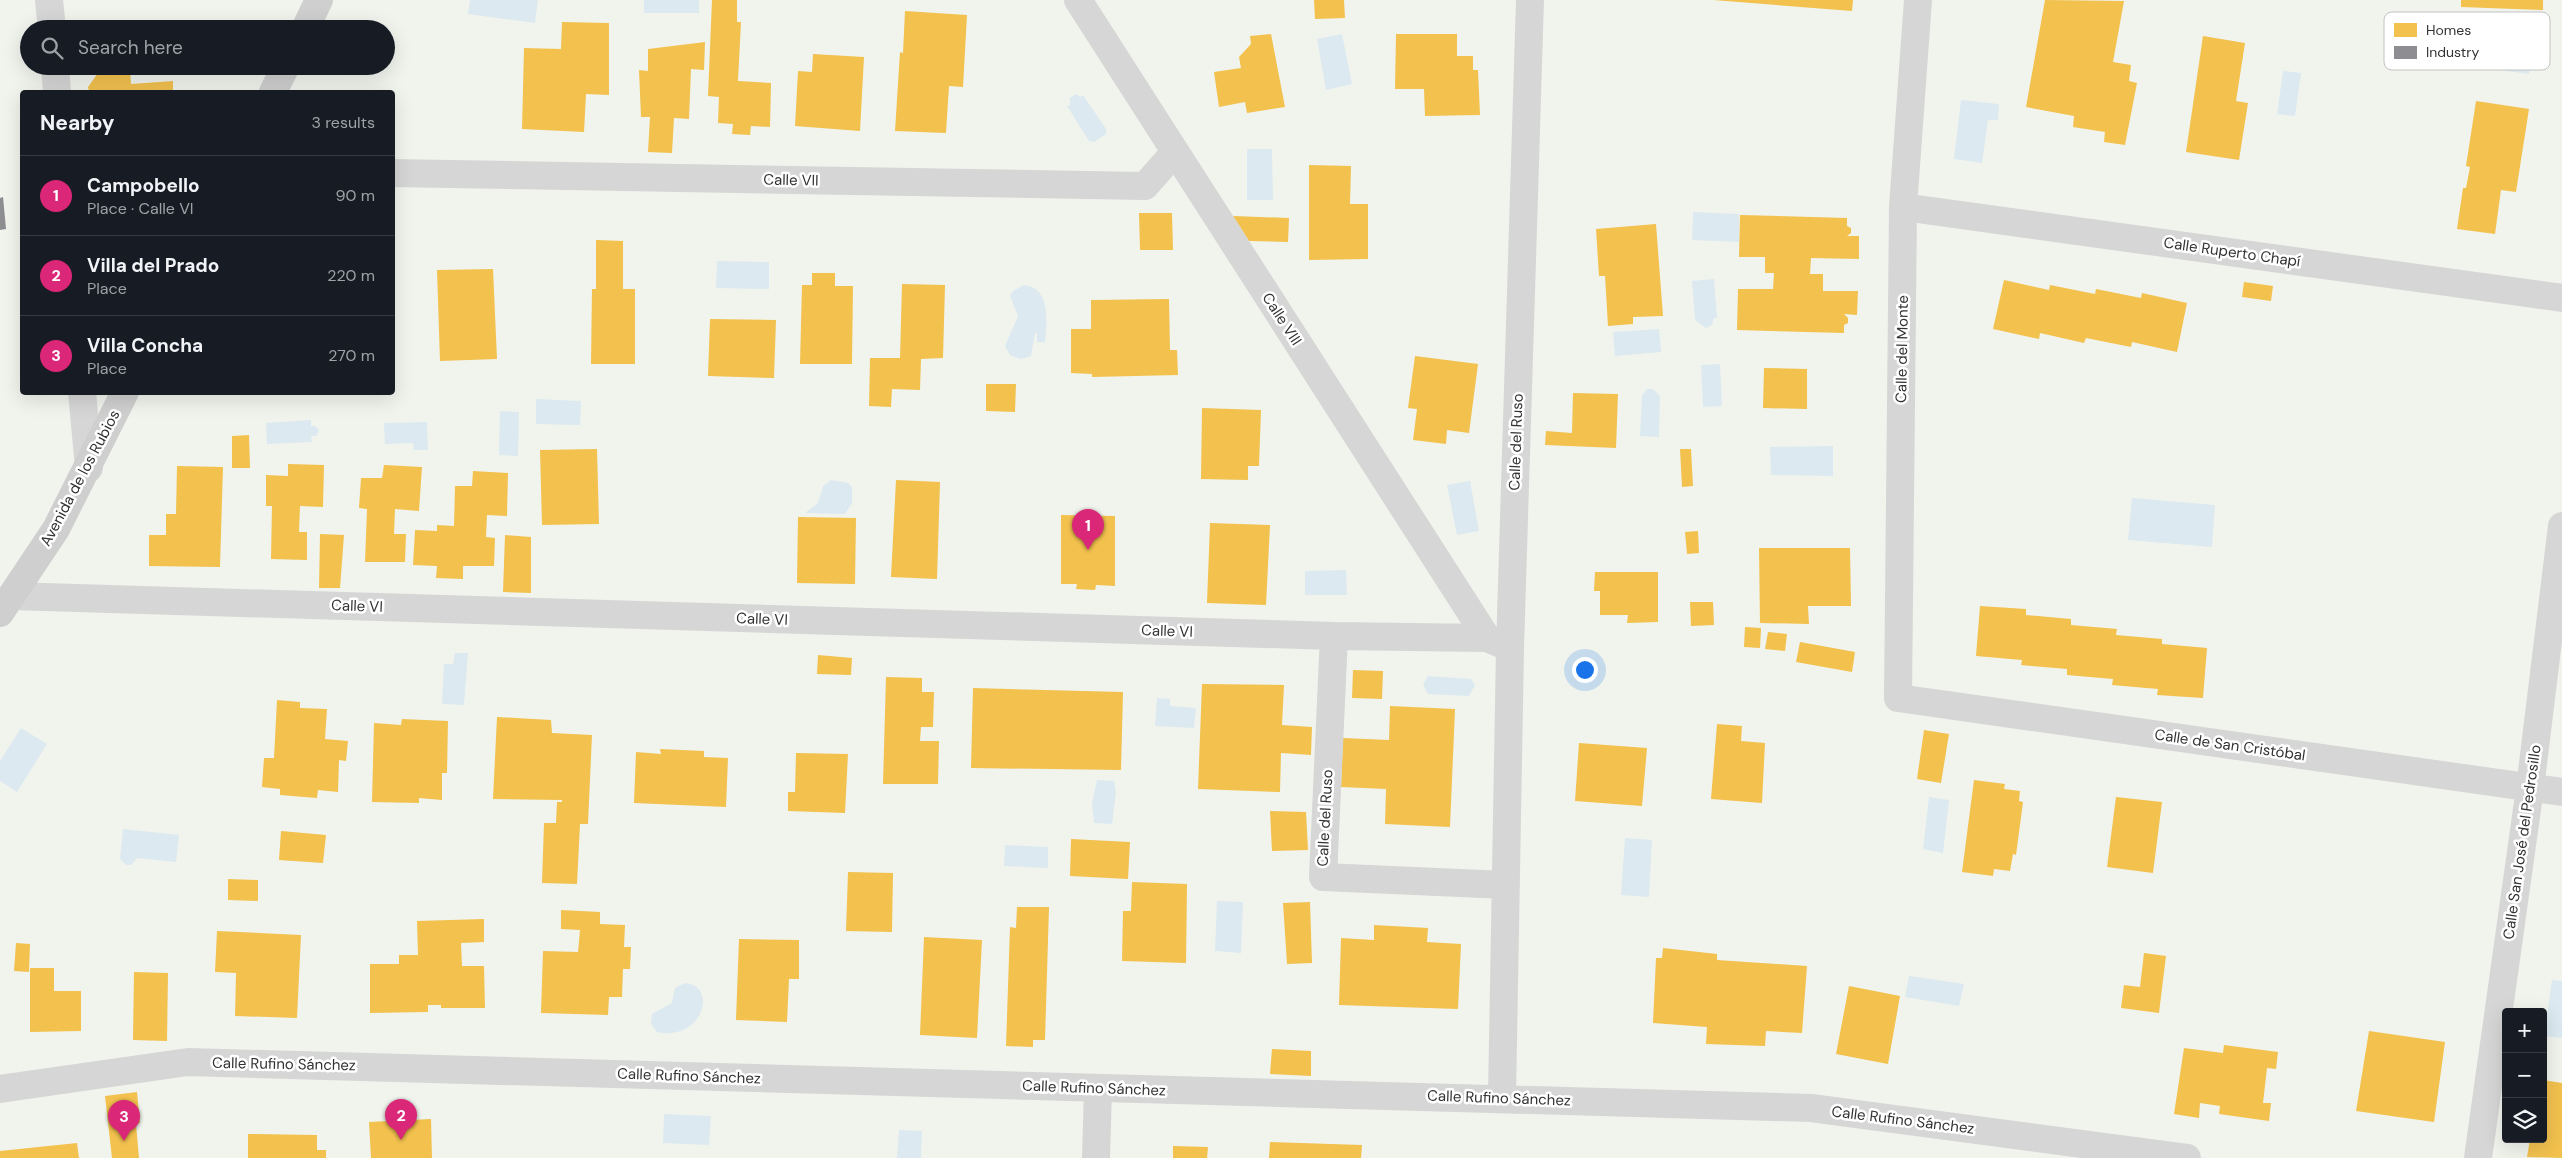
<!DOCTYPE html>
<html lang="en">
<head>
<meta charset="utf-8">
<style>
	body { margin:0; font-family:"DM Sans",sans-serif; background:#242831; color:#f1f3f6 }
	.controls { position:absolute; right:15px; bottom:15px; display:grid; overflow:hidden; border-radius:5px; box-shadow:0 5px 20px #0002 }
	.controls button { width:45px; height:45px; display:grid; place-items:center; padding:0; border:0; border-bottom:1px solid #363941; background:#171b24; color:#f1f3f6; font:25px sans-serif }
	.you { position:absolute; left:1584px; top:669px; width:18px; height:18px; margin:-12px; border:4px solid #fff; border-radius:50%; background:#1a73e8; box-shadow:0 0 0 8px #1a73e833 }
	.badge { display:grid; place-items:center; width:32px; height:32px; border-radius:50%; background:#db2777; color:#fff; font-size:16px; font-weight:700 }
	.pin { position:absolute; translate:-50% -41px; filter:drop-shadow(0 1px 2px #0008) }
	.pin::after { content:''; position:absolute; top:26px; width:18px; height:15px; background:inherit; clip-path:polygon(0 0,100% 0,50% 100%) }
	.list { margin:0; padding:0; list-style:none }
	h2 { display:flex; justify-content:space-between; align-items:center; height:65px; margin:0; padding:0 20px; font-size:21px }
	h2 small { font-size:16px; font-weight:400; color:#9ea1a6 }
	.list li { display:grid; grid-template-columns:32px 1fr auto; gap:15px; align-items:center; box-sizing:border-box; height:80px; padding:0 20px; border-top:1px solid #363941 }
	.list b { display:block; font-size:19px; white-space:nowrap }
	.list p { margin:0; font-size:16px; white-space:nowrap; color:#9ea1a6 }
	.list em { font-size:16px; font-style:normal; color:#9ea1a6 }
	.icon { flex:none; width:28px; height:28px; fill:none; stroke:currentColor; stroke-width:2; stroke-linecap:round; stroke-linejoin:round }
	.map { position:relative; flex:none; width:2562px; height:1158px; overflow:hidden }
	.search { position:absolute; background:#171b24; box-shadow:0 5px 20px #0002; left:20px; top:20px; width:375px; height:55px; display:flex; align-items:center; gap:12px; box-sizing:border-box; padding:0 18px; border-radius:28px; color:#9ea1a6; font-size:19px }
	.panel { position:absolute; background:#171b24; box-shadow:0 5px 20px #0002; left:20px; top:90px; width:375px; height:305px; border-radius:5px }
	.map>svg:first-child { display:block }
	.green { fill:#f1f4ed; fill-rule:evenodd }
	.water { fill:#dce9f0 }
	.homes { fill:#f2c14e }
	.industry { fill:#8d8d92 }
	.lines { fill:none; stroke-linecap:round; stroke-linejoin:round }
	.street { stroke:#d6d6d6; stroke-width:28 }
	.secondary { stroke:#cfcfcf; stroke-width:28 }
	.labels { text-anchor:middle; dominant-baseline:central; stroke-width:5; stroke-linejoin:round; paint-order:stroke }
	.street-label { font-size:15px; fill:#323232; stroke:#fff }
	.key { fill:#fff; stroke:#c2c2c2; stroke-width:1 }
	.key-label { font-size:14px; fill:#323232 }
</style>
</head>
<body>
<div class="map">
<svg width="2562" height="1158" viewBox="0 0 2562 1158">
	<rect width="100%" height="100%" fill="#fff"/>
	<!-- green -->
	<path class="green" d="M0,0H2562V1158H0ZM29,29H386V66H29ZM22,92H392V392H22ZM2506,1012H2543V1139H2506Z"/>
	<!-- water -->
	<path class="water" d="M470,0H538L535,23L468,14Z
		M644,0H699V13H644Z
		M1342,34L1352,84L1326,90L1317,39Z
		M2486,51L2532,57L2529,74L2484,68Z
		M2283,71L2301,73L2295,116L2277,114Z
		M1076,94L1080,97L1083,95L1106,129V134L1094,142L1089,141L1067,106L1070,105V98Z
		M1961,100L1999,104L1998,120H1988L1982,163L1954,159Z
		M1247,149H1272L1273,200H1247Z
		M1693,212L1739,214V242L1692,240Z
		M717,261L769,262V289L716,288Z
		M1714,279L1717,318H1714L1712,325L1706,328L1695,320L1692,281Z
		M1024,285C1051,288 1047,322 1045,342H1037V333H1035L1031,356L1021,359L1010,355L1005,346L1018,316L1010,296L1013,291Z
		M1659,329L1661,352L1615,356L1613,332Z
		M1720,364L1722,406L1703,407L1701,365Z
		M1647,389H1653L1660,396L1659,437L1640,436L1642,395Z
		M536,399L581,401L580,425L536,424Z
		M500,411L519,412L518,456L499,455Z
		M311,420V426H315L319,430L316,436H311L312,442L267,444L266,423Z
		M427,422L428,450H414L413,443L385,444L384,423Z
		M1833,446V476L1771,475L1770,447Z
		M831,480L848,483L852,487V503L845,514L805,513L818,503L823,486Z
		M1470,481L1479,531L1457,535L1447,485Z
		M2132,498L2215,505L2212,547L2128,540Z
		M1346,570L1347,595H1305V571Z
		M455,653H468L464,705L442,704L444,664H453Z
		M1428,676L1471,679L1475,685L1469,696L1428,694L1423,685Z
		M1157,698L1170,699V706L1196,708L1194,728L1155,726Z
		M21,728L47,744L17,792L0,781V761Z
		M1097,780L1114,781L1116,792L1112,824L1094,823L1092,803Z
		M1929,797L1949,800L1943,853L1923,849Z
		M123,829L179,835L176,862L137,858L131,865H126L120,859Z
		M1625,838L1652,840L1649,897L1621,895Z
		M1005,845L1048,847V868L1004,866Z
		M1217,901L1243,902L1241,953L1215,951Z
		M1909,976L1964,984L1959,1006L1905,997Z
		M2552,980L2562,981V1038L2544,1036Z
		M685,983C719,986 702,1042 657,1032L651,1024L652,1014L672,1003L675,988Z
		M664,1114L711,1116L709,1145L663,1143Z
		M899,1130L922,1131L921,1158H897Z"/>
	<!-- homes -->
	<path class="homes" d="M712,0H737V22H741L738,81L771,83L770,127L751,126L750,135L732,134L733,124L718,123L719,97L708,96Z
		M1314,0H1344L1345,18L1315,19Z
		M1713,0H1853L1852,11Z
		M2045,0L2124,1L2113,62L2131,65L2129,81L2137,83L2125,145L2104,142L2105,132L2073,127L2074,116L2026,107Z
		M2461,0H2543V10L2461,7Z
		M905,11L967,15L963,87L949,86L946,133L895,131L900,52L903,53Z
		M562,22L609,23V95L586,94L584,132L522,129L524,48L561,49Z
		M1271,34L1285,107L1247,113L1245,102L1219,107L1214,72L1241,68L1239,57L1251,44L1250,36Z
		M1396,34H1457V56H1473V70H1478L1480,115L1425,116L1424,89H1395Z
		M2203,36L2245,43L2236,101L2248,103L2239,160L2186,152Z
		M705,42L704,70L691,69L689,119L674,118L672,153L648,152L650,117H641L639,70L648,71V49Z
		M813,54L864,57L860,131L795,126L798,71L812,72Z
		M130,69L131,84L173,81V92H89L88,87L98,73Z
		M2476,101L2529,109L2516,192L2501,190L2495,234L2457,229L2463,188H2466L2470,167L2466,166Z
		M1309,165L1351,166L1350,204H1368V259L1309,260Z
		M1139,213H1172L1173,250H1140Z
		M1740,215L1847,218V226L1851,228V233L1847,236H1859V259L1811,258L1810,274H1823V291H1858L1857,315L1844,314L1848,318V323L1844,325V333L1737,330L1738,289H1773L1774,273H1765V257H1739Z
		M1233,216L1289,218L1288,242L1249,241Z
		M1656,224L1663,316L1633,317V324L1608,326L1605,276H1599L1596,229Z
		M596,240L623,241V289H635V364H591L592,289H596Z
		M493,269L497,359L440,361L437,270Z
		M812,273H835V286H853L852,364H800L802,285H812Z
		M2004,280L2049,290L2050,285L2095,294L2096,289L2141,298L2142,293L2187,303L2177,352L2132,342L2131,347L2086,338L2084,343L2040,333L2039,339L1993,329Z
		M2244,282L2273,286L2271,301L2242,297Z
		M902,284L945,285L943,358L921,359L920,390L892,389L891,407L869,406L870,358H900Z
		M1169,299L1170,350H1177L1178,375L1092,377V374L1071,373V329H1091V300Z
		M710,319L776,320L774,378L708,376Z
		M1415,356L1478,364L1469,433L1447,430L1446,444L1413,440L1417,409L1408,408Z
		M1764,368L1807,369V409L1763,408Z
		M986,384H1016L1015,412L986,411Z
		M1573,393L1618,394L1616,448L1545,445L1546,431L1572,433Z
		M1202,408L1261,410L1259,466H1248V480L1201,479Z
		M249,435L250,468H232V436Z
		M597,449L599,524L542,525L540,450Z
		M1680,449H1691L1693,486L1682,487Z
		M288,464L324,465L323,507L300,506L299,532H307V560L271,559L272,506H266V475L288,476Z
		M384,465L422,467L419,511L395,509L394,534H406L405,562H365L367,509L359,508L361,478H382Z
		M177,466L223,467L220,567L149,566V535H166V514H176Z
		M473,471L508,473L507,516L487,515L486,537L495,538L494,566H463V579L436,578L437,566L413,565L415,530L437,531V525L454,526L455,486H472Z
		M896,480L940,482L937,579L891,577Z
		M1061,515L1115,516V586L1096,585L1095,590L1076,589L1077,584H1061Z
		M798,517L856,518L855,584L797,583Z
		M1210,523L1270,525L1266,605L1207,603Z
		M1698,531L1699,553L1687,554L1685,532Z
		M320,534L344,535L340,588H319Z
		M505,535L531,537V593L503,592Z
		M1759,548H1850L1851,606H1808L1809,624L1760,623Z
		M1595,572H1658V622L1627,623L1628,615H1600V591H1594Z
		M1690,602H1713L1714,625L1691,626Z
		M1980,606L2026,609V615L2071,619V625L2117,629L2116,635L2162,639V644L2207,648L2203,698L2157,695L2158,689L2112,685L2113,679L2067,675V669L2021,665L2022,660L1976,656Z
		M1745,627L1761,628L1760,648L1744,647Z
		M1768,632L1787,634L1785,651L1765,649Z
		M1800,642L1855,652L1852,672L1796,662Z
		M818,655L852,658L851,675L817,674Z
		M1353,670L1383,671L1382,699L1352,698Z
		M886,677L922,678V692H934L933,727H921L920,741H939L938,784H883Z
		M1202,684L1284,685L1282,725L1312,727L1311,755L1281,753L1280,792L1198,789Z
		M973,688L1123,692L1121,770L971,768Z
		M277,700L300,702V708L327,709L325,739L348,741L346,761L339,760L338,792L318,790L317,798L280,795V789L262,787L264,758H274Z
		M1390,706L1455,709L1450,827L1385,824L1386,789L1341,787L1343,738L1389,740Z
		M497,717L551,720L552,733L592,735L588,824H580L577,884L542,883L544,823H556L557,802H562V800L493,799Z
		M402,719L448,721L447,773H442V800L419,798V803L372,802L374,723L401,725Z
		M1717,724L1742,726L1741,741L1765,743L1762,803L1711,799Z
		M1924,730L1949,734L1941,783L1917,779Z
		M1579,743L1647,748L1642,806L1575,801Z
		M660,749L704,751V757L728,758L726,807L634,803L636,752L661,754Z
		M796,753L848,754L845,813L788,811V792H795Z
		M1974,780L2005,784L2004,789L2020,791L2019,801L2023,802L2016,855L2013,854L2010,871L1994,869L1993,876L1962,872Z
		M2116,797L2162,802L2153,873L2107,867Z
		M1270,811L1306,812L1308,850L1272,851Z
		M281,831L326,835L323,863L279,860Z
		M1071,839L1130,842L1128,879L1070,876Z
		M848,872L893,873L892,932L846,931Z
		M228,879L258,880V901L228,900Z
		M1132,882L1187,884L1186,963L1122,961L1123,911H1131Z
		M1310,902L1312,963L1287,964L1283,903Z
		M1017,907H1049L1045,1040H1033V1047L1006,1046L1010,927L1016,928Z
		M561,910L600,912V924L625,925L624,947H631L630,969H623L622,997H609L608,1015L541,1013L543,951L578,952L580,930L561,929Z
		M484,919V942L461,943L462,966H484L485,1008H441V1005H428V1012L370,1013V964H399V955H418L417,921Z
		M1374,925L1428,928L1427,942L1461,944L1458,1009L1339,1005L1341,938L1374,940Z
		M217,931L301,935L297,1018L235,1016L236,973L215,972Z
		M924,937L982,940L977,1038L920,1035Z
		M739,939L799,940V979H789L787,1022L736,1020Z
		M16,943L30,944L29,972L14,971Z
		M1663,948L1717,954V960L1807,966L1802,1033L1766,1031L1765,1046L1706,1044L1707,1027L1653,1023L1656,958H1662Z
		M2144,953L2166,956L2159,1013L2121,1008L2124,985L2140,987Z
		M30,968H54V991H81V1031L30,1032Z
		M134,972L168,973L167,1041L133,1040Z
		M1849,986L1900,996L1888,1064L1836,1054Z
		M2369,1031L2445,1042L2434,1122L2356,1111Z
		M2224,1045L2278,1052L2276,1069L2267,1068L2263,1103H2271L2269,1121L2219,1114L2220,1106L2200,1103L2199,1118L2174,1114L2184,1048L2223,1053Z
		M1272,1049L1311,1051V1076L1270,1074Z
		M2543,1080L2562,1083V1158L2527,1157L2530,1139H2543Z
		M137,1092L140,1123L136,1124L139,1158H112L105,1096Z
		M431,1119L432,1158H371L369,1122Z
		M248,1134L317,1135V1150H326V1158H248Z
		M1270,1142L1362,1145L1361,1158H1269Z
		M77,1143L79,1158H0V1151Z
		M1173,1146L1208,1147L1207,1158H1173Z"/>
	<!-- industry -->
	<path class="industry" d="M3,197L6,229L0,230V198Z"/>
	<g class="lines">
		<!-- street -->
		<path class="street" d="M49,0L52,29
			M1078,0L1487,638
			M1918,0L1903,207L1898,698L2562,792
			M55,66L57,92
			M392,173L1145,186L1175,152
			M1903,207L2562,298
			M82,392L89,468
			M12,596L1334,636L1487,638L1510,648
			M1334,636L1323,877L1506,885
			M0,1089L188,1062L1811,1108L2187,1158
			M1502,1098L1510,648L1530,0
			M1096,1158L1098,1088
			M2478,1158L2530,788L2562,526"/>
		<!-- secondary -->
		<path class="secondary" d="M305,29L319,0
			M273,92L286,66
			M0,613L56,529L125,392"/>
	</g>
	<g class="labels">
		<!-- street labels -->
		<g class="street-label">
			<text transform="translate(791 180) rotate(1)">Calle VII</text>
			<text transform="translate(2232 252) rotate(8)">Calle Ruperto Chapí</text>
			<text transform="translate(1282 319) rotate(57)">Calle VIII</text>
			<text transform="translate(1902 349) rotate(-89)">Calle del Monte</text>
			<text transform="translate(1516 442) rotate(-88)">Calle del Ruso</text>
			<text transform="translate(80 478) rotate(-62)">Avenida de los Rubios</text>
			<text transform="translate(357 606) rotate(2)">Calle VI</text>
			<text transform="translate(762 619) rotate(2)">Calle VI</text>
			<text transform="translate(1167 631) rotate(2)">Calle VI</text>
			<text transform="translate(2230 745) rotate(8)">Calle de San Cristóbal</text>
			<text transform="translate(1325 818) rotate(-87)">Calle del Ruso</text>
			<text transform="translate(2522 842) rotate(-82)">Calle San José del Pedrosillo</text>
			<text transform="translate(284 1064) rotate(1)">Calle Rufino Sánchez</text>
			<text transform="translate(689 1076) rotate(2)">Calle Rufino Sánchez</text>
			<text transform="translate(1094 1088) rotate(2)">Calle Rufino Sánchez</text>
			<text transform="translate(1499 1098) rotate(2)">Calle Rufino Sánchez</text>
			<text transform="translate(1903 1120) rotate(7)">Calle Rufino Sánchez</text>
		</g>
	</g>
	<!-- legend -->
	<rect x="2384" y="12" width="166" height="58" rx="8" class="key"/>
	<rect x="2394" y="23" width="23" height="14" fill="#f2c14e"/>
	<rect x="2394" y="46" width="23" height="13" fill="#8d8d92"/>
	<g class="key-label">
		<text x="2426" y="35">Homes</text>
		<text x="2426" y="57">Industry</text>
	</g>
</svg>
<div class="controls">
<button>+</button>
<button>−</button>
<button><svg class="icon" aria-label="layers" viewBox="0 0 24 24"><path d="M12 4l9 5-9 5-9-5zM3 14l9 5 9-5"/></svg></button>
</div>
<div class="you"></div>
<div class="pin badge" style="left:1088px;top:550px">1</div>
<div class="pin badge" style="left:401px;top:1140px">2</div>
<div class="pin badge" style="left:124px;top:1141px">3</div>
<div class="search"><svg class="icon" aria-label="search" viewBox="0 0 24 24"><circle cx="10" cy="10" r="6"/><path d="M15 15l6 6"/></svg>Search here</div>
<section class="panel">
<h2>Nearby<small>3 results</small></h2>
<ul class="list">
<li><span class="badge">1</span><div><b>Campobello</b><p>Place · Calle VI</p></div><em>90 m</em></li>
<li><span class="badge">2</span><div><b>Villa del Prado</b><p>Place</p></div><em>220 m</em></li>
<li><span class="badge">3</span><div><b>Villa Concha</b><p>Place</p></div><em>270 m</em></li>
</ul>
</section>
</div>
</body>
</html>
